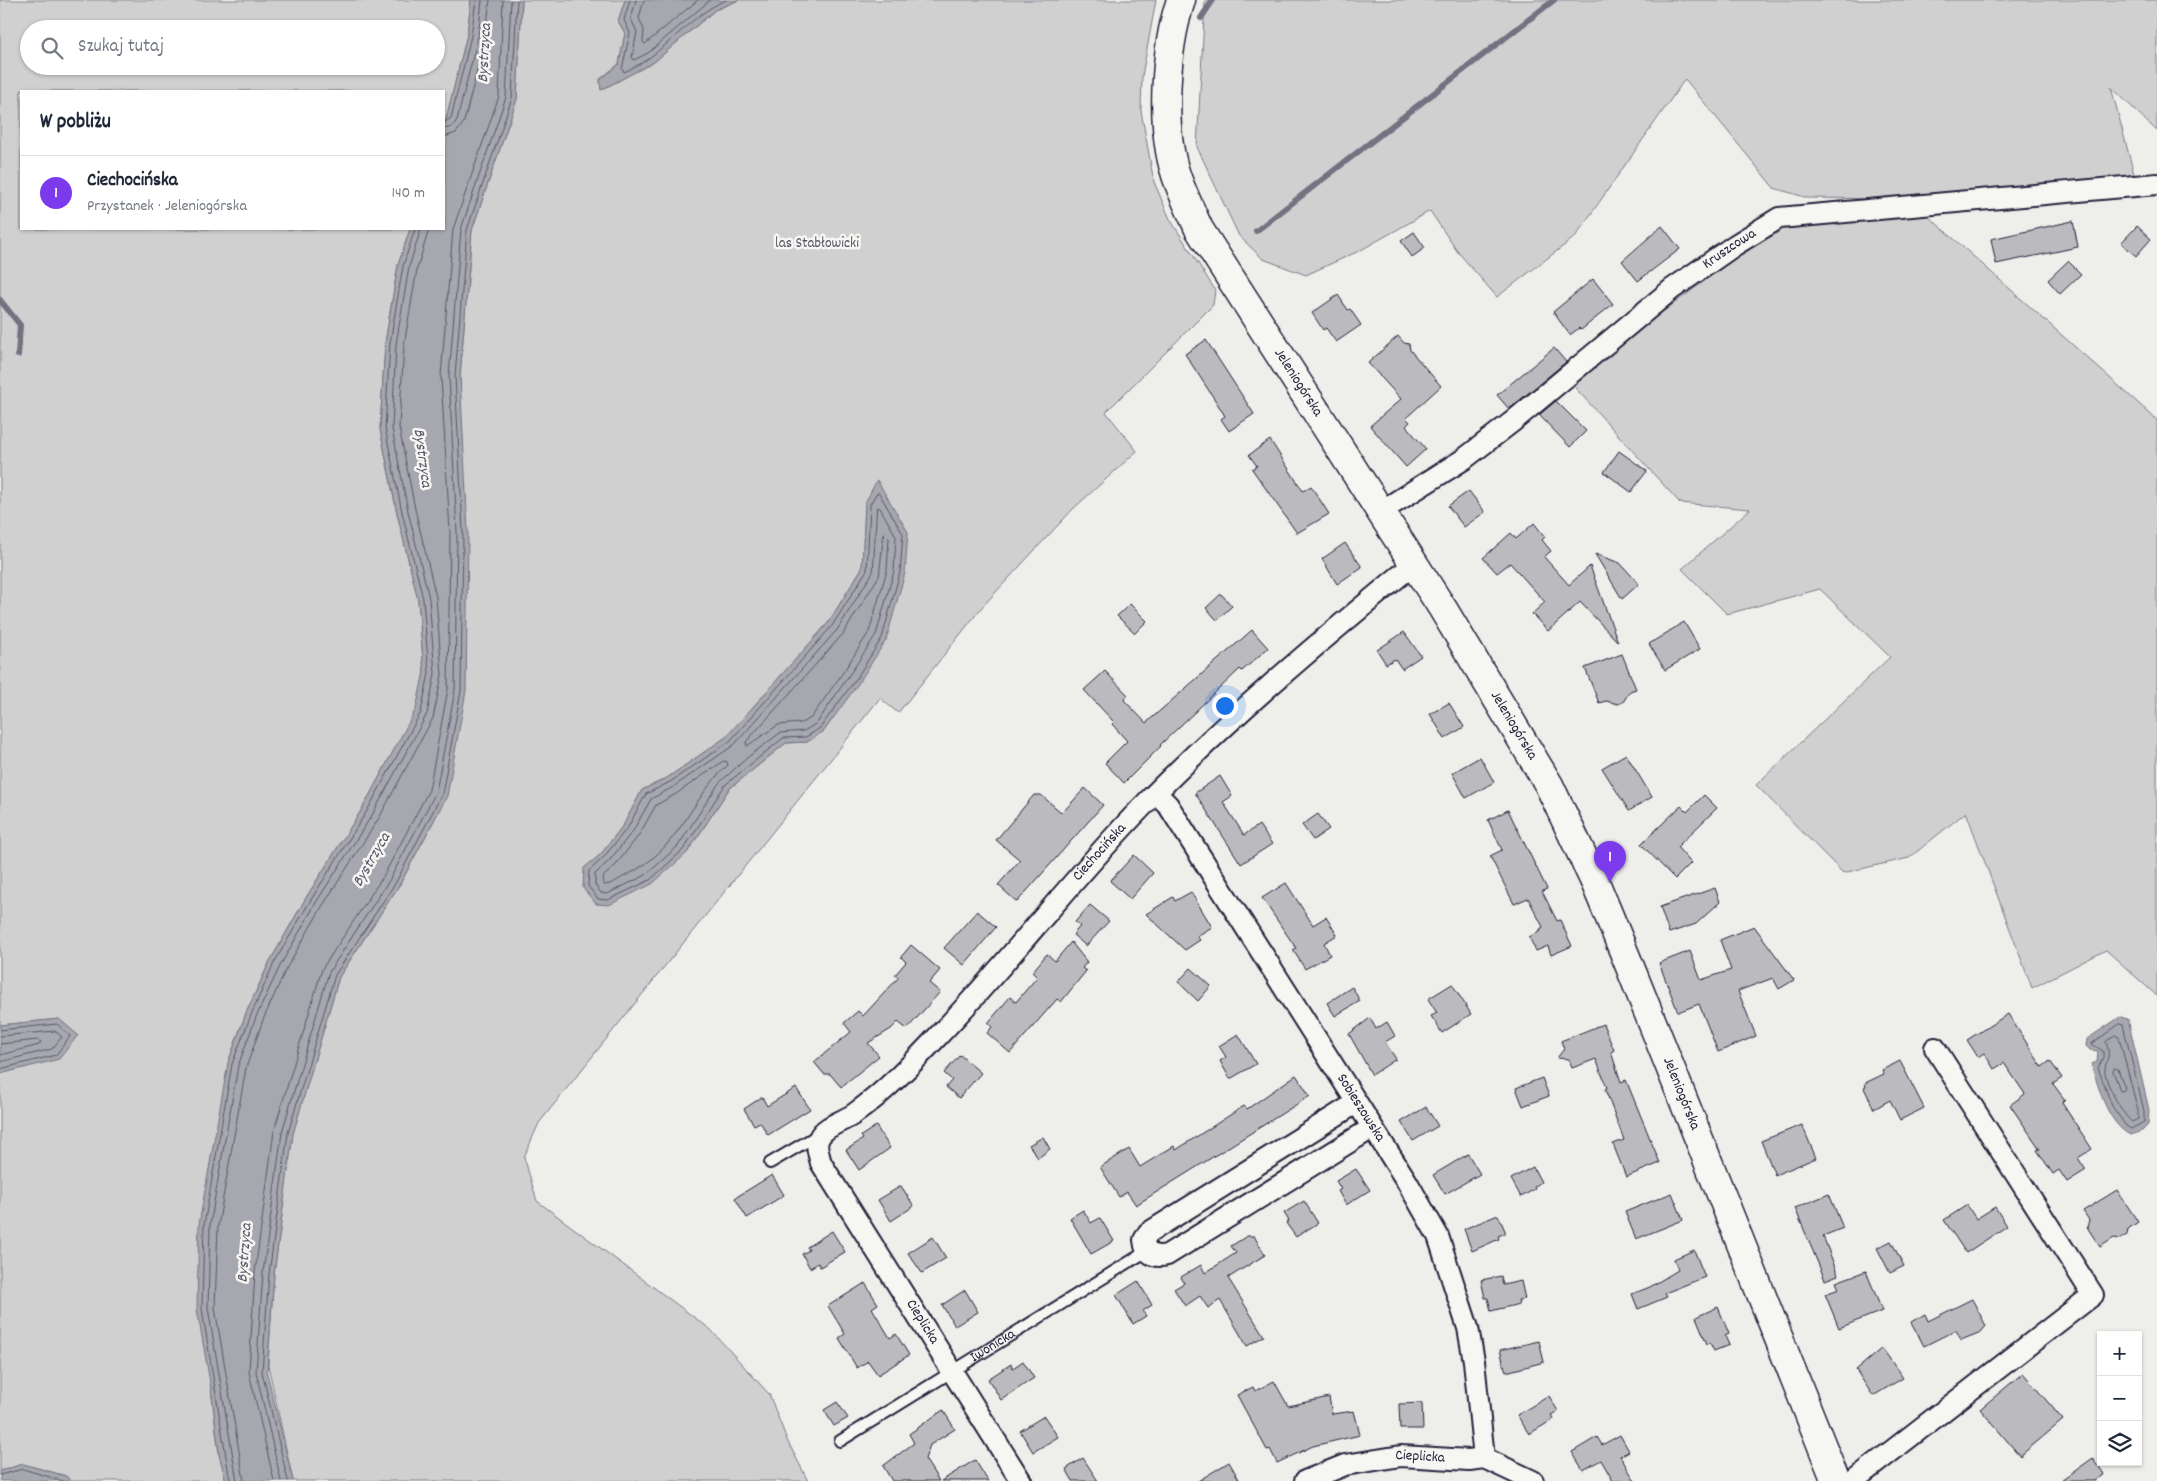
<!DOCTYPE html>
<html lang="pl">
<head>
<meta charset="utf-8">
<style>
	body { margin:0; font-family:Dekko,sans-serif; background:#f2f2f3; color:#1f2937 }
	.controls { position:absolute; right:15px; bottom:15px; display:grid; overflow:hidden; border-radius:0px; box-shadow:0 1px 4px #0004 }
	.controls button { width:45px; height:45px; display:grid; place-items:center; padding:0; border:0; border-bottom:1px solid #e0e1e3; background:#fff; color:#1f2937; font:25px sans-serif }
	.you { position:absolute; left:1224px; top:705px; width:18px; height:18px; margin:-12px; border:4px solid #fff; border-radius:50%; background:#1a73e8; box-shadow:0 0 0 8px #1a73e833 }
	.badge { display:grid; place-items:center; width:32px; height:32px; border-radius:50%; background:#7c3aed; color:#fff; font-size:16px; font-weight:700 }
	.pin { position:absolute; translate:-50% -41px; filter:drop-shadow(0 1px 2px #0008) }
	.pin::after { content:''; position:absolute; top:26px; width:18px; height:15px; background:inherit; clip-path:polygon(0 0,100% 0,50% 100%) }
	.list { margin:0; padding:0; list-style:none }
	h2 { display:flex; justify-content:space-between; align-items:center; height:65px; margin:0; padding:0 20px; font-size:21px }
	h2 small { font-size:16px; font-weight:400; color:#747a83 }
	.list li { display:grid; grid-template-columns:32px 1fr auto; gap:15px; align-items:center; box-sizing:border-box; height:75px; padding:0 20px; border-top:1px solid #e0e1e3 }
	.list b { display:block; font-size:19px; white-space:nowrap }
	.list p { margin:0; font-size:16px; white-space:nowrap; color:#747a83 }
	.list em { font-size:16px; font-style:normal; color:#747a83 }
	.icon { flex:none; width:28px; height:28px; fill:none; stroke:currentColor; stroke-width:2; stroke-linecap:round; stroke-linejoin:round }
	.map { position:relative; flex:none; width:2157px; height:1481px; overflow:hidden }
	.search { position:absolute; background:#fff; box-shadow:0 1px 4px #0004; left:20px; top:20px; width:425px; height:55px; display:flex; align-items:center; gap:12px; box-sizing:border-box; padding:0 18px; border-radius:28px; color:#747a83; font-size:19px }
	.panel { position:absolute; background:#fff; box-shadow:0 1px 4px #0004; left:20px; top:90px; width:425px; height:140px; border-radius:0px }
	.map>svg:first-child { display:block }
	.green { fill:#d0d0d1; stroke:#797986; fill-rule:evenodd }
	.water { fill:#a7a7af; stroke:#727281 }
	.lines { fill:none; stroke-linecap:round; stroke-linejoin:round }
	.shore { stroke:#575769; stroke-width:1 }
	.stream { stroke:#727281; stroke-width:6 }
	.building { fill:#bbbbbf; stroke:#22223b }
	.lane-casing { stroke:#22223b; stroke-width:14 }
	.street-casing { stroke:#22223b; stroke-width:24 }
	.secondary-casing { stroke:#22223b; stroke-width:31 }
	.lane { stroke:#f6f6f2; stroke-width:10 }
	.street { stroke:#f6f6f2; stroke-width:20 }
	.secondary { stroke:#f6f6f2; stroke-width:28 }
	.labels { text-anchor:middle; dominant-baseline:central; stroke-width:5; stroke-linejoin:round; paint-order:stroke }
	.park-label { font-size:15px; fill:#565668; stroke:#f6f6f2 }
	.street-label { font-size:15px; fill:#22223b; stroke:#f6f6f2 }
	.water-label { font-size:16px; font-style:italic; fill:#575769; stroke:#f6f6f2 }
</style>
</head>
<body>
<div class="map">
<svg width="2157" height="1481" viewBox="0 0 2157 1481">
	<rect width="100%" height="100%" fill="#eeeeeb"/>
	<filter id="ink" filterUnits="userSpaceOnUse"><feTurbulence type="fractalNoise" baseFrequency=".02" numOctaves="2"/><feDisplacementMap in="SourceGraphic" scale="10" xChannelSelector="R" yChannelSelector="G"/><feConvolveMatrix kernelMatrix="1 2 1 2 8 2 1 2 1" color-interpolation-filters="sRGB"/></filter>
	<g filter="url(#ink)">
		<!-- green -->
		<path class="green" d="M0,0H471L467,35L444,127V91H21V229H410L398,265L385,343L380,429L397,513L418,600L424,672L417,709L362,809L307,896L270,961L246,1013L228,1063L211,1388L219,1454L226,1481H70L66,1476L23,1464L0,1471V1074L11,1071L59,1019L0,1025ZM29,29H436V66H29Z
			M522,0H625L618,21L625,33L619,64L600,79L601,90L654,62L715,10L739,0H1156L1142,76L1141,111L1154,182L1170,219L1215,290L1213,305L1106,412L1137,451L1073,509L982,607L898,713L880,698L539,1123L524,1157L537,1201L710,1329L769,1394L787,1440L808,1481H293L268,1365L274,1274L293,1133L339,977L400,884L447,796L460,376L472,230L517,99ZM865,503L886,640L824,731L807,742L786,743L729,789L687,853L584,869L601,854L624,824L642,790L667,778L726,737L828,623L862,568Z
			M1205,0H2157V131L2111,87L2134,174L2091,183L1897,199L1808,198L1774,188L1685,79L1575,237L1497,297L1457,251L1430,211L1361,250L1306,275L1263,259L1239,236L1197,147Z
			M1927,215L2157,420V996L2106,950L2032,988L1966,812L1909,858L1843,873L1756,785L1890,657L1820,589L1727,614L1682,569L1750,509L1680,503L1569,381L1779,226Z"/>
		<!-- water -->
		<path class="water" d="M471,0H522L517,99L472,230L460,376L468,532L466,691L447,796L400,884L339,977L293,1134L274,1274L267,1372L293,1481H226L219,1454L211,1388L197,1309L199,1224L228,1063L246,1013L270,961L307,896L362,809L416,709L424,672L418,600L397,513L380,429L385,343L398,265L410,229H444V127L467,35Z
			M625,0H739L715,10L654,62L601,90L600,80L619,64L625,33L618,21Z
			M877,480L908,532L905,573L886,640L860,681L824,731L807,742L786,743L729,789L687,853L652,884L609,905L596,904L583,888L584,868L601,854L624,824L642,790L667,778L726,737L828,623L862,568L865,503Z
			M2120,1017L2128,1019L2149,1110L2148,1125L2142,1131L2130,1135C2107,1123 2099,1088 2091,1064L2097,1062L2098,1051L2090,1050L2086,1046L2087,1039Z
			M59,1019L78,1035L59,1059L0,1074V1025Z
			M23,1464L66,1476L70,1481H0V1471Z"/>
		<g class="lines">
			<!-- shore -->
			<path class="shore" d="M630,0L624,20L630,33L622,69L624,72C664,56 687,16 726,0
				M636,0L631,19L637,32L632,57L634,60L648,53L710,0
				M644,0L639,18L644,30L643,42L645,44L698,0
				M444,123L451,118L471,36L476,0
				M444,129L452,127L457,120L478,37L482,0
				M444,137L456,133L464,122L485,39L490,0
				M879,493L903,534L900,572L882,638L856,679L820,728L806,737L783,738L725,785L683,850L650,880L608,900L598,899L588,886L589,871L604,857L628,827L646,794L670,782L730,741L832,626L867,570L870,504L876,494Z
				M877,507L880,508L896,536L894,571L876,635L817,723L804,731L780,733L748,757L719,783L678,846L646,875L607,894L601,893L595,885V874L609,861L633,831L651,799L673,787L734,745L837,630L873,572Z
				M884,533L889,538L887,570L869,632L844,671L811,718L801,723L778,725L747,746L746,742L843,634L879,576Z
				M724,761L727,762L728,765C687,803 681,849 625,876C619,879 611,885 604,885L603,877L615,866L639,835L656,805L676,794Z
				M2120,1024L2123,1025L2144,1111V1122L2131,1129L2126,1126L2112,1106L2098,1068L2103,1058V1051L2092,1044Z
				M0,1030L57,1024L70,1036L56,1055L0,1069
				M2115,1035L2119,1037L2138,1111V1119L2132,1122C2124,1117 2103,1080 2105,1069C2107,1056 2111,1057 2106,1042Z
				M0,1036L55,1031L62,1037L52,1049L0,1062
				M0,1044L38,1040L41,1042L39,1045L0,1055
				M2115,1068L2118,1069L2125,1088L2123,1091L2120,1090L2113,1071Z
				M0,1475L23,1469L63,1481
				M230,1481L202,1309L204,1225L232,1064L251,1015L274,963L312,898L367,811L421,712L429,673L423,599L402,512L385,428L390,343L403,266L415,229
				M237,1481L208,1308L210,1225L238,1066L256,1017L280,966L317,901L372,815L427,714L435,674L429,598L408,511L392,428L396,344L409,267L421,229
				M244,1481L215,1308L218,1226L246,1068L263,1020L286,969L323,905L379,818L433,718L442,675L436,597L415,509L399,427L404,345L417,269L429,229
				M274,1481L249,1372L255,1272L274,1131L322,969L384,875L429,790L448,689L450,532L441,376L453,229L499,96L503,0
				M281,1481L256,1372L263,1273L282,1132L329,972L390,879L436,792L455,690L457,532L449,376L461,229L506,97L511,0
				M288,1481L262,1372L269,1274L288,1133L335,975L396,882L442,794L461,691L463,532L455,376L467,230L512,98L517,0"/>
			<!-- stream -->
			<path class="stream" d="M1201,18L1213,0
				M1256,231L1554,0
				M0,300L20,325L18,355"/>
		</g>
		<!-- building -->
		<path class="building" d="M2073,221L2078,247L1996,264L1991,239Z
			M1662,226L1680,249L1638,281L1622,261Z
			M2137,226L2151,239L2136,256L2121,243Z
			M1414,232L1425,248L1412,257L1401,241Z
			M2068,261L2081,274L2060,294L2048,280Z
			M1593,279L1613,304L1581,330L1579,328L1570,335L1553,312Z
			M1338,295L1348,310L1350,309L1361,325L1336,342L1326,328L1323,330L1312,313Z
			M1398,336L1404,343L1409,344L1410,350L1441,386L1406,418L1410,422L1406,426L1426,449L1406,467L1370,426L1401,399L1368,363Z
			M1206,340L1254,414L1229,431L1221,419L1225,416L1217,403L1185,354Z
			M1554,348L1566,362L1509,409L1497,395Z
			M1556,401L1586,431L1570,447L1539,415Z
			M1270,440L1303,491L1311,486L1329,514L1297,533L1252,469L1257,466L1249,455Z
			M1619,451L1647,471L1631,492L1604,472Z
			M1469,491L1485,512L1464,527L1448,506Z
			M1534,523L1545,537L1542,540L1551,551L1544,557L1569,585L1590,566L1618,642L1580,602L1548,631L1532,614L1545,602L1510,563L1497,573L1483,558L1511,533L1516,539Z
			M1345,543L1362,567L1337,584L1322,559Z
			M1595,554L1620,563L1639,584L1622,599Z
			M1221,594L1232,606L1217,620L1206,608Z
			M1130,604L1147,621L1135,633L1117,616Z
			M1684,622L1700,649L1665,670L1649,644Z
			M1252,630L1268,648L1242,671L1240,669L1160,745L1161,746L1124,783L1105,763L1127,741L1112,724L1114,722L1084,690L1105,671L1128,695L1124,700L1146,723Z
			M1404,632L1421,656L1402,669L1395,659L1386,664L1377,650Z
			M1622,654L1636,689L1630,691L1623,702L1618,704L1606,701L1599,703L1585,668Z
			M1449,703L1464,727L1445,739L1430,714Z
			M1626,754L1652,797L1629,811L1602,768Z
			M1480,757L1494,782L1466,798L1452,773Z
			M1220,776L1232,796L1223,802L1244,835L1259,825L1272,844L1241,864L1195,793Z
			M1085,788L1103,805L1017,902L998,885L1020,860L996,840L1034,795H1041L1062,813Z
			M1704,795L1717,808L1677,847L1691,863L1675,879L1641,844L1681,806L1687,812Z
			M1508,810L1547,889L1542,891L1557,921L1560,920L1572,946L1551,955L1548,946L1536,951L1529,937L1541,931L1540,929L1543,927L1528,898L1514,904L1490,856L1502,850L1488,820Z
			M1318,814L1329,829L1313,840L1302,825Z
			M1134,855L1153,873L1130,899L1110,881Z
			M1286,883L1313,925L1326,917L1337,935L1324,943L1330,955L1305,969L1293,950L1296,948L1262,898Z
			M1715,888L1720,902L1696,924L1669,933L1660,907Z
			M1191,892L1212,927L1197,936L1200,940L1185,950L1146,914L1173,897L1175,901Z
			M1090,905L1109,921L1086,946L1073,935L1080,926L1075,922Z
			M977,911L996,927L964,965L944,948Z
			M1754,926L1794,980L1779,989L1773,978L1738,991L1756,1036L1718,1052L1699,1004L1678,1012L1659,963L1690,951L1701,980L1731,970L1720,940Z
			M1071,942L1087,962L1082,968L1086,971L1061,1002L1057,999L1010,1053L987,1033L992,1027L988,1023L1010,997L1016,1002L1037,977L1032,972L1047,954L1055,961Z
			M911,945L940,970L929,983L940,992L907,1029L898,1022L891,1029L868,1043L879,1056L841,1087L830,1074H824L814,1062L851,1032L844,1023L858,1011L863,1016L899,977L895,975L906,962L901,957Z
			M1191,968L1211,986L1198,1001L1178,982Z
			M1452,984L1471,1014L1442,1033L1431,1016L1437,1013L1428,999Z
			M1352,987L1360,1001L1335,1016L1327,1003Z
			M2008,1014L2042,1067L2050,1061L2062,1078L2053,1084L2065,1100L2062,1103L2092,1149L2078,1158L2086,1170L2067,1182L2059,1170L2053,1174L2037,1150L2040,1149L2010,1105L2025,1094L2004,1063L1994,1069L1984,1053L1978,1057L1967,1040Z
			M1370,1018L1376,1029L1387,1022L1395,1036L1385,1042L1396,1059L1372,1075L1349,1034Z
			M1603,1024L1614,1050L1611,1052L1621,1082L1626,1080L1660,1163L1626,1177L1613,1144L1624,1140L1605,1089L1607,1088L1596,1059L1572,1068L1569,1059L1557,1058L1564,1049L1561,1041Z
			M1238,1034L1256,1064L1230,1079L1220,1061L1226,1057L1219,1046Z
			M960,1055L981,1073L959,1098L946,1087L952,1080L944,1073Z
			M1900,1061L1924,1108L1900,1120L1890,1100L1874,1109L1864,1088L1866,1087L1865,1083L1884,1074L1882,1070Z
			M1296,1075L1310,1096L1136,1205L1127,1192L1119,1197L1100,1167L1129,1149L1140,1167L1174,1146L1176,1150L1244,1106L1247,1109Z
			M1542,1078L1549,1096L1523,1106L1516,1088Z
			M796,1088L810,1109L768,1135L760,1122L754,1125L744,1109L762,1097L767,1106Z
			M1426,1107L1438,1126L1413,1141L1401,1122Z
			M1802,1125L1816,1158L1775,1175L1761,1141Z
			M876,1126L890,1148L859,1170L846,1150L863,1139L861,1136Z
			M1043,1137L1050,1149L1038,1158L1029,1145Z
			M1468,1154L1480,1174L1445,1194L1433,1175Z
			M1533,1167L1541,1182L1534,1187L1535,1189L1521,1197L1511,1179Z
			M1356,1169L1370,1190L1346,1205L1338,1191L1341,1189L1336,1181Z
			M772,1175L784,1195L747,1218L735,1198Z
			M901,1186L914,1206L891,1221L878,1200Z
			M2117,1190L2138,1222L2128,1229L2127,1235L2120,1239L2114,1238L2100,1247L2087,1227L2089,1220L2083,1211Z
			M1672,1193L1683,1220L1636,1239L1625,1212Z
			M1829,1194L1843,1228L1823,1236L1838,1275L1825,1280L1795,1208Z
			M1304,1201L1318,1223L1296,1237L1286,1223L1289,1221L1284,1213Z
			M1967,1205L1976,1219L1995,1207L2007,1226L1966,1253L1944,1220Z
			M1083,1210L1091,1223L1100,1218L1114,1241L1091,1254L1070,1218Z
			M1498,1215L1506,1233L1498,1236L1499,1239L1472,1251L1464,1229Z
			M832,1231L845,1252L820,1267L818,1263L810,1268L802,1254L809,1250L807,1247Z
			M1247,1236H1254L1265,1255L1228,1278L1264,1336L1247,1346L1220,1300L1208,1308L1200,1296L1185,1306L1174,1289L1184,1283L1181,1277L1201,1265L1205,1273L1236,1253L1231,1246Z
			M933,1237L946,1258L922,1273L908,1253Z
			M1891,1241L1904,1266L1890,1273L1877,1248Z
			M1694,1250L1705,1277L1665,1293L1667,1297L1638,1309L1632,1294L1650,1287L1678,1270L1674,1259Z
			M1866,1271L1882,1311L1839,1328L1825,1294L1839,1289L1836,1282Z
			M1501,1276L1503,1285L1521,1281L1525,1299L1518,1300L1519,1304L1491,1311L1488,1298H1485L1481,1280Z
			M1138,1281L1152,1305L1143,1311L1146,1316L1133,1324L1116,1295Z
			M865,1283L878,1304L872,1308L890,1338L896,1334L909,1355L878,1375L868,1361L857,1368L839,1338L845,1334L828,1306Z
			M965,1290L978,1312L955,1326L942,1305Z
			M1972,1299L1986,1326L1981,1332L1961,1340L1956,1330L1924,1346L1911,1322L1925,1314L1928,1321Z
			M1718,1307L1729,1334L1725,1336L1729,1345L1714,1351L1710,1343L1707,1344L1696,1317Z
			M1539,1341L1544,1362L1506,1372L1500,1350Z
			M1882,1348L1903,1378L1873,1396L1856,1370Z
			M1023,1361L1034,1378L1001,1400L988,1379L1011,1364L1013,1368Z
			M2023,1373L2063,1420L2020,1456L1980,1409Z
			M1274,1381L1288,1406L1329,1397L1332,1414L1354,1411L1360,1435L1313,1446L1277,1463L1270,1449L1267,1450L1237,1395L1253,1387L1255,1391Z
			M1549,1396L1558,1411L1551,1415L1554,1419L1529,1434L1517,1415Z
			M837,1402L848,1418L834,1426L824,1410Z
			M1422,1403L1423,1429H1400L1399,1404Z
			M943,1410L955,1429L930,1445L925,1459L939,1481H892L883,1466L914,1443L909,1434Z
			M1044,1416L1058,1437L1033,1452L1020,1431Z
			M1620,1435L1629,1451L1620,1456L1635,1481H1613L1601,1460L1583,1470L1572,1452L1597,1437L1602,1445Z
			M1083,1458L1098,1481H1073L1066,1469Z
			M2093,1458L2104,1474L2095,1481H2061Z
			M975,1460L988,1481H941Z
			M1229,1462L1240,1481H1198Z"/>
		<g class="lines">
			<defs>
				<g id="lane">
					<path d="M770,1163L811,1139L818,1138"/>
					<path id="s1" d="M840,1441L1147,1251"/>
				</g>
				<g id="street">
					<path id="s2" d="M1380,512L1464,459L1512,422L1672,289L1735,245L1779,218L2157,184"/>
					<path id="s3" d="M1156,793L1168,805L1406,1180L1438,1236L1468,1328L1474,1361L1484,1458"/>
					<path d="M1356,1103L1148,1233L1144,1240C1145,1254 1154,1258 1167,1255L1372,1128"/>
					<path id="s4" d="M1021,1481L821,1163C819,1155 815,1145 819,1138C824,1126 844,1121 854,1114C885,1092 913,1063 939,1035C1009,962 1071,880 1142,807C1226,720 1320,641 1414,564"/>
					<path id="s5" d="M1305,1481L1345,1465L1401,1456L1469,1460L1484,1458L1533,1481"/>
					<path d="M1853,1481L2093,1295L1935,1048"/>
				</g>
				<g id="secondary">
					<path id="s6" d="M1181,0C1165,48 1160,127 1176,175C1182,193 1191,211 1199,229L1443,609L1549,785L1595,882L1626,957L1836,1481"/>
				</g>
			</defs>
			<!-- lane casing -->
			<use href="#lane" class="lane-casing"/>
			<!-- street casing -->
			<use href="#street" class="street-casing"/>
			<!-- secondary casing -->
			<use href="#secondary" class="secondary-casing"/>
			<!-- lane -->
			<use href="#lane" class="lane"/>
			<!-- street -->
			<use href="#street" class="street"/>
			<!-- secondary -->
			<use href="#secondary" class="secondary"/>
		</g>
	</g>
	<g class="labels">
		<!-- park labels -->
		<g class="park-label">
			<text x="817" y="244">las Stabłowicki</text>
		</g>
		<!-- street labels -->
		<g class="street-label">
			<text stroke="none"><textPath href="#s2" startOffset="438">Kruszcowa</textPath></text>
			<text stroke="none"><textPath href="#s6" startOffset="419">Jeleniogórska</textPath></text>
			<text stroke="none"><textPath href="#s6" startOffset="824">Jeleniogórska</textPath></text>
			<text stroke="none"><textPath href="#s4" startOffset="804">Ciechocińska</textPath></text>
			<text stroke="none"><textPath href="#s6" startOffset="1229">Jeleniogórska</textPath></text>
			<text stroke="none"><textPath href="#s3" startOffset="376">Sobieszowska</textPath></text>
			<text transform="translate(922 1322) rotate(58)">Cieplicka</text>
			<text stroke="none"><textPath href="#s1" startOffset="180">Iwonicka</textPath></text>
			<text stroke="none"><textPath href="#s5" startOffset="119">Cieplicka</textPath></text>
		</g>
		<!-- water labels -->
		<g class="water-label">
			<text transform="translate(485 53) rotate(-87)">Bystrzyca</text>
			<text transform="translate(422 458) rotate(82)">Bystrzyca</text>
			<text transform="translate(372 860) rotate(-60)">Bystrzyca</text>
			<text transform="translate(245 1253) rotate(-86)">Bystrzyca</text>
		</g>
	</g>
</svg>
<div class="controls">
<button>+</button>
<button>−</button>
<button><svg class="icon" aria-label="layers" viewBox="0 0 24 24"><path d="M12 4l9 5-9 5-9-5zM3 14l9 5 9-5"/></svg></button>
</div>
<div class="you"></div>
<div class="pin badge" style="left:1610px;top:882px">1</div>
<div class="search"><svg class="icon" aria-label="search" viewBox="0 0 24 24"><circle cx="10" cy="10" r="6"/><path d="M15 15l6 6"/></svg>Szukaj tutaj</div>
<section class="panel">
<h2>W pobliżu<small></small></h2>
<ul class="list">
<li><span class="badge">1</span><div><b>Ciechocińska</b><p>Przystanek · Jeleniogórska</p></div><em>140 m</em></li>
</ul>
</section>
</div>
</body>
</html>
